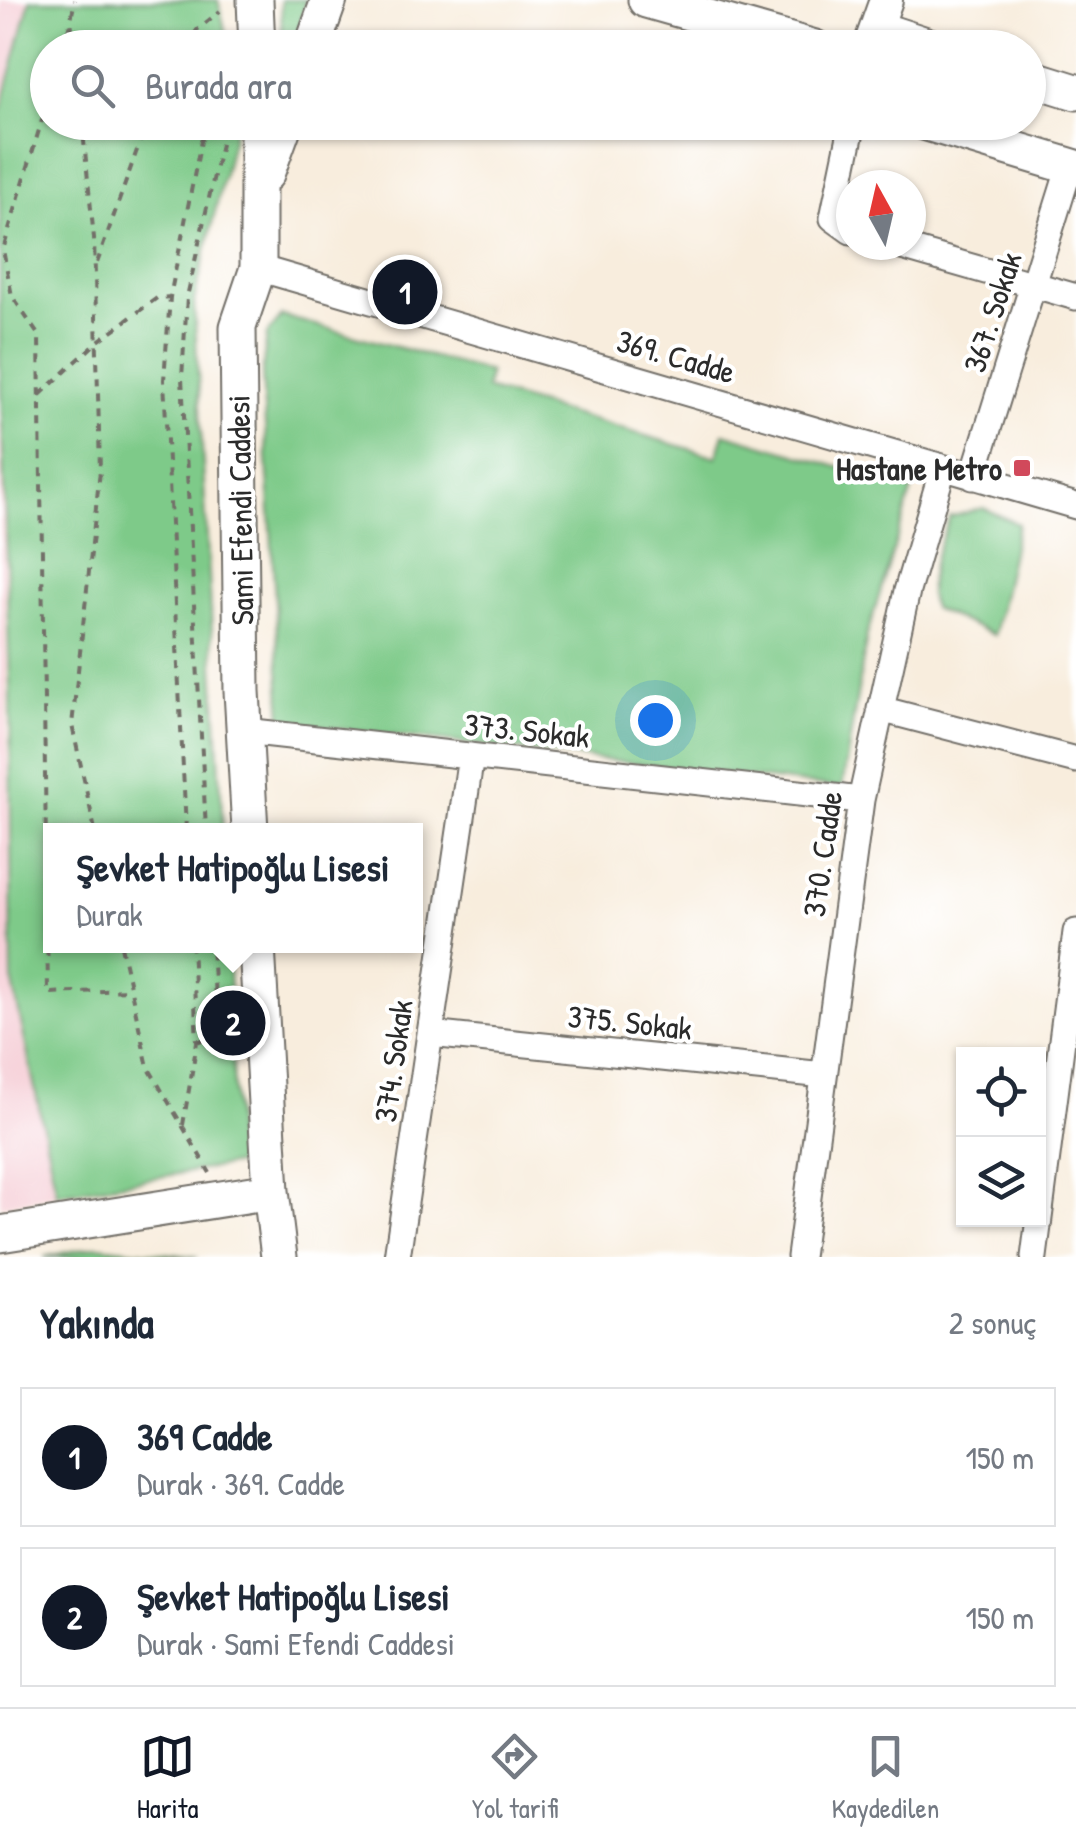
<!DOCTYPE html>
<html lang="tr">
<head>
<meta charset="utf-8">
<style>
	body { margin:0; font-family:"Patrick Hand",sans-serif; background:#f6f6f7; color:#1f2937 }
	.controls { position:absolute; right:30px; bottom:30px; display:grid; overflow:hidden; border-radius:0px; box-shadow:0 2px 8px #0004 }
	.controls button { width:90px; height:90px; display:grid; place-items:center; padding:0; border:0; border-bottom:2px solid #e0e1e3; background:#fff; color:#1f2937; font:50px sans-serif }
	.compass { position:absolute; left:836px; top:170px; width:90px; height:90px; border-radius:50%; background:#fff; box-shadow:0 2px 8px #0004; rotate:352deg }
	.you { position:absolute; left:655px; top:720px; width:35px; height:35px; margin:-25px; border:8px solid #fff; border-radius:50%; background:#1a73e8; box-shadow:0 0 0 15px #1a73e833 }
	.badge { display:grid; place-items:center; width:65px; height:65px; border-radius:50%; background:#111827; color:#fff; font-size:32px; font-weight:700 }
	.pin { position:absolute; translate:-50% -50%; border:5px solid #fff; box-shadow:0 2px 10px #0006 }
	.popup { position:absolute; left:43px; top:823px; width:380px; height:130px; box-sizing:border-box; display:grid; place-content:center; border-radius:0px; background:#fff; filter:drop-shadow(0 2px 8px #0005); font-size:32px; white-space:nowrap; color:#747a83 }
	.popup b { font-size:38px; color:#1f2937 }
	.popup::after { content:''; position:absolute; left:50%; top:100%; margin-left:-20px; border:20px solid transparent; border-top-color:#fff }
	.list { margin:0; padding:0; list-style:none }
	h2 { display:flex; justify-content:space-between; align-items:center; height:130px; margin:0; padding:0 40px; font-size:42px }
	h2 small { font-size:32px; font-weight:400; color:#747a83 }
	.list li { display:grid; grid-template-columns:65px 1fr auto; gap:30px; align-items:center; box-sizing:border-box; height:140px; margin:0 20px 20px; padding:0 20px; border:2px solid #e0e1e3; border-radius:0px }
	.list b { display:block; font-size:38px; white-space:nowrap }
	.list p { margin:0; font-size:32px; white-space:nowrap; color:#747a83 }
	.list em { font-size:32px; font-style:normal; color:#747a83 }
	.icon { flex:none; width:55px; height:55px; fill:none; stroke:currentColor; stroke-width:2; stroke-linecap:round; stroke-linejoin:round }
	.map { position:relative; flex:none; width:1076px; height:1257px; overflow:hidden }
	.search { position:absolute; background:#fff; box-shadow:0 2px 8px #0004; left:30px; right:30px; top:30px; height:110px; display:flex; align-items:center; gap:25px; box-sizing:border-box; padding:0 35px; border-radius:55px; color:#747a83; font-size:38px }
	.sheet { height:450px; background:#fff }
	nav { display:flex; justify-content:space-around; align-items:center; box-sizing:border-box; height:140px; border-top:2px solid #e0e1e3; background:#fff; font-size:28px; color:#747a83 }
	nav a { display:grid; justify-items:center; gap:5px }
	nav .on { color:#111827 }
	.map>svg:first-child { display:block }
	.built { fill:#f6cfd7 }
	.green { fill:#7eca89; stroke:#547a5a; stroke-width:2.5 }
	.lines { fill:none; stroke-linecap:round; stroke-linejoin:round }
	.minor-casing { stroke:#736f69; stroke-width:29 }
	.tertiary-casing { stroke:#736f69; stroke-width:36 }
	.secondary-casing { stroke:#736f69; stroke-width:39 }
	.path { stroke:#736f69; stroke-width:4; stroke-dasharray:8 8; stroke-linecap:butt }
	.minor { stroke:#fff; stroke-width:25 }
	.tertiary { stroke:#fff; stroke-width:32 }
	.secondary { stroke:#fff; stroke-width:35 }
	.poi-dot { fill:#d1495b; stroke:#fff; stroke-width:4 }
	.labels { text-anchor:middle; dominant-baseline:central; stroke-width:8; stroke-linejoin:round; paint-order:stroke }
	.street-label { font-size:32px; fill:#2b2b2b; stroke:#fff }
	.poi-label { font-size:32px; font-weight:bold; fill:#2b2b2b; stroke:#fff; text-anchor:end }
</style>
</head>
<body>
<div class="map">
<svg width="1076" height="1257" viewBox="0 0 1076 1257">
	<rect width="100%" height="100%" fill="#fff"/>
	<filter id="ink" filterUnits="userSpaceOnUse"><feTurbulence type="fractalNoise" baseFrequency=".01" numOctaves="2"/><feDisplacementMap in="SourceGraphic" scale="20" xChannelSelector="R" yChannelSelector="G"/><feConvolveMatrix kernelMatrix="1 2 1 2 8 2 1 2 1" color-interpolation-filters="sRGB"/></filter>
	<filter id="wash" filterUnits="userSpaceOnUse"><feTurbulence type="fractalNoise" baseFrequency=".0048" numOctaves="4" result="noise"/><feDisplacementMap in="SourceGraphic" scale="40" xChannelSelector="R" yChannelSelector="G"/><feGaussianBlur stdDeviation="2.25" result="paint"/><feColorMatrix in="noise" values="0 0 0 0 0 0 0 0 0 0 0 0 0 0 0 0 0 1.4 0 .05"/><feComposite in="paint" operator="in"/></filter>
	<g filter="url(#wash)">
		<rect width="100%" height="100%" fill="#f8eddd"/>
		<!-- built -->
		<path class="built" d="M0,0H30L0,113Z
			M0,355L12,979L57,1194L0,1206Z"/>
		<!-- green -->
		<path class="green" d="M30,0H218L229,47L48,48V122L236,123L194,301L223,830H51V946H228L237,1164L57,1194L12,979L10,685L0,355V113Z
			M281,0H306L296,47H282Z
			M282,316L489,372L486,389L717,457L724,433L912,489L867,635L842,788L282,722L262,372L267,334Z
			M983,508L1018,524L994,635L932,608C923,579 940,544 950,517Z
			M97,1246L198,1257H44Z"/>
	</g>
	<g filter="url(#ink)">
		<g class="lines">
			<defs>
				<path id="minor" d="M851,231L833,218L853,122
					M895,245L1076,297
					M258,268L1076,506
					M973,477L1070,166
					M880,709L1076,760
					M245,731L861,800
					M430,1034L824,1075
					M397,1257L471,756
					M800,1257L861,800L907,591L943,468
					M1034,1257L1076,932"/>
				<path id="tertiary" d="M869,48L886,0"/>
				<path id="secondary" d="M255,0L257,48
					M646,0L815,48
					M312,48L329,0
					M870,48L875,40L889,33L935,48
					M1028,77L1076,92
					M924,122L1076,168
					M266,174L285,122
					M250,830L242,691L238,327L258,268V122
					M257,946L271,1191L279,1257
					M0,1234L271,1191"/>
			</defs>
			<!-- minor casing -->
			<use href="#minor" class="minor-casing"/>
			<!-- tertiary casing -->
			<use href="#tertiary" class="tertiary-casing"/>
			<!-- secondary casing -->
			<use href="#secondary" class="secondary-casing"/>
			<!-- path -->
			<path class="path" d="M63,48L70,23
				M74,48L71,19L75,0
				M185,48L197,30L220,11
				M48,100L3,250L12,296L39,336L48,993L131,990
				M82,122L94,238L100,471L72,725L95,830
				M97,263L147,122
				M40,395L97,342L157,298L170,297
				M186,830L164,380L170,297L201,141L210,127H218L223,135L187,297L182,378L206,830
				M121,946L148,1067L210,1173
				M197,1042L217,1034L212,946
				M183,1125L197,1042L192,946"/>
			<!-- minor -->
			<use href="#minor" class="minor"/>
			<!-- tertiary -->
			<use href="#tertiary" class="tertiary"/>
			<!-- secondary -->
			<use href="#secondary" class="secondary"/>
		</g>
	</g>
	<!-- markers -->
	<rect class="poi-dot" x="1012" y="458" width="20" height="20" rx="5"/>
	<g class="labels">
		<!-- street labels -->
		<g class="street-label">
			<text transform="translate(992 312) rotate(-72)">367. Sokak</text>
			<text transform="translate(676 356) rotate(16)">369. Cadde</text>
			<text transform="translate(240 510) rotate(-91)">Sami Efendi Caddesi</text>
			<text transform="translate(527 730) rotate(6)">373. Sokak</text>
			<text transform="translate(822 854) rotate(-82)">370. Cadde</text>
			<text transform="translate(630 1022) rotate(6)">375. Sokak</text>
			<text transform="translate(393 1061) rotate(-82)">374. Sokak</text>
		</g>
		<!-- poi labels -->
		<g class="poi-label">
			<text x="1002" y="468">Hastane Metro</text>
		</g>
	</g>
</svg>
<div class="controls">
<button><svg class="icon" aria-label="locate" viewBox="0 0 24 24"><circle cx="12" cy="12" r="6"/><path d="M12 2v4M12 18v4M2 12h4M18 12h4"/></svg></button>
<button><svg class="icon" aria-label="layers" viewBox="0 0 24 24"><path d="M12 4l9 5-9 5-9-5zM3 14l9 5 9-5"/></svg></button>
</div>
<svg class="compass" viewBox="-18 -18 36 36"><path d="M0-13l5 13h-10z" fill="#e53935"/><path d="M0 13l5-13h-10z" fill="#747a83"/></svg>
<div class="you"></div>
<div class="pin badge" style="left:405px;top:292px">1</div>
<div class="pin badge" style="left:233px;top:1023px">2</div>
<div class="popup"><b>Şevket Hatipoğlu Lisesi</b>Durak</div>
<div class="search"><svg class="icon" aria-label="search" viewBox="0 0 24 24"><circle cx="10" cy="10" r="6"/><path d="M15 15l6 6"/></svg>Burada ara</div>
</div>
<section class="sheet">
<h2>Yakında<small>2 sonuç</small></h2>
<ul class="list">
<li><span class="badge">1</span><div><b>369 Cadde</b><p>Durak · 369. Cadde</p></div><em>150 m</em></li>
<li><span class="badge">2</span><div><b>Şevket Hatipoğlu Lisesi</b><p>Durak · Sami Efendi Caddesi</p></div><em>150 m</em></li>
</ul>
</section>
<nav>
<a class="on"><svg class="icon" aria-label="map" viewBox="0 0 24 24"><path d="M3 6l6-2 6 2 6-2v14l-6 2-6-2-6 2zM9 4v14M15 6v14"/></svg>Harita</a>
<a><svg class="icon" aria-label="directions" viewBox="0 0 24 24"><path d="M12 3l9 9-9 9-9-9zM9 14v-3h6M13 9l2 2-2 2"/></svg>Yol tarifi</a>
<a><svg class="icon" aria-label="saved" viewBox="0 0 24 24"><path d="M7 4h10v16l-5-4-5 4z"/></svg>Kaydedilen</a>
</nav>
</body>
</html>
